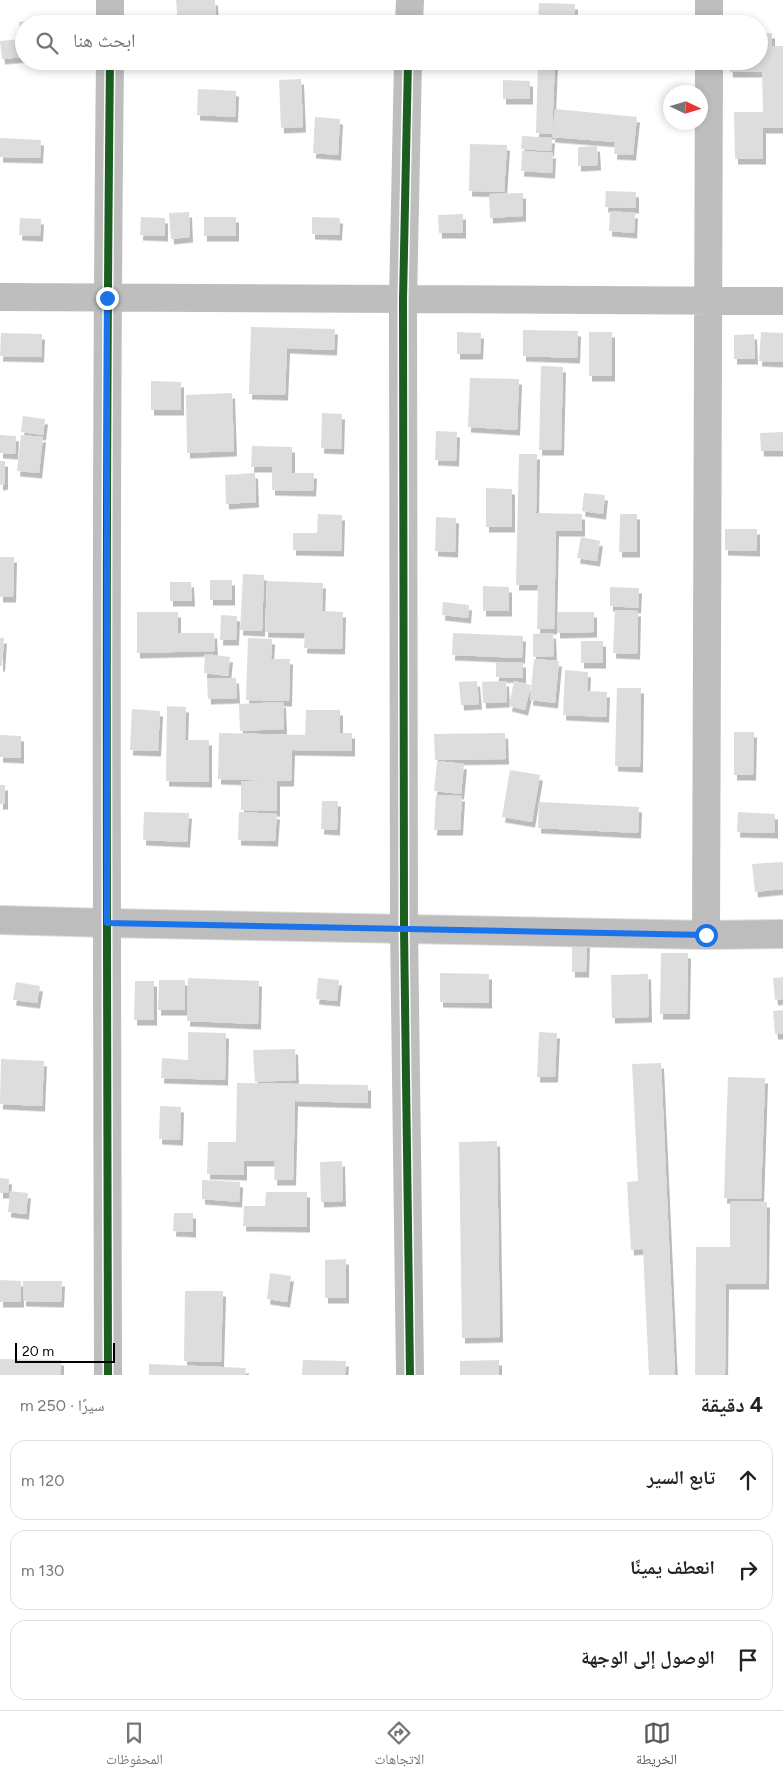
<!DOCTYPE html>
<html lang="ar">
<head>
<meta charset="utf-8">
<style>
	body { margin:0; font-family:Figtree,"Noto Naskh Arabic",sans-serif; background:#f6f6f6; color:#222; direction:rtl }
	.compass { position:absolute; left:663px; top:85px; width:45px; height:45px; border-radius:50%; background:#fff; box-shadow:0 2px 8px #0003; rotate:94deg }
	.scale { position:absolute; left:15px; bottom:12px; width:100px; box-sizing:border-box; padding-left:5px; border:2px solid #000; border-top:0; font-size:14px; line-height:18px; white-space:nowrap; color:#000; -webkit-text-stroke:4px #fff; paint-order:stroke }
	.stop { position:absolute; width:15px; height:15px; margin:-11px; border:4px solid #1a73e8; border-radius:50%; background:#fff }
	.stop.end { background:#1a73e8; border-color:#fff; box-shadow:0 1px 5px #0008 }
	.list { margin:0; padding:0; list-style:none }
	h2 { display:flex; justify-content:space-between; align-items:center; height:65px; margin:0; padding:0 20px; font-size:21px }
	h2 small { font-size:16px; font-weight:400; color:#767676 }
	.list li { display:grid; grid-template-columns:32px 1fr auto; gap:15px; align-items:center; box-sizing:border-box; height:80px; margin:0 10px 10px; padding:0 10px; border:1px solid #e0e0e0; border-radius:15px }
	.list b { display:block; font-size:19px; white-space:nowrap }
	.list em { font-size:16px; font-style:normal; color:#767676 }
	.icon { flex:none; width:28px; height:28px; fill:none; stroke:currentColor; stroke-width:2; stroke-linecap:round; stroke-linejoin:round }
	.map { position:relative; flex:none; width:783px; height:1375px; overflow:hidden; direction:ltr }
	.search { position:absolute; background:#fff; box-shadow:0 2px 8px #0003; left:15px; right:15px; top:15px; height:55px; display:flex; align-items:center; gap:12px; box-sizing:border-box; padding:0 18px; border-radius:28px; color:#767676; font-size:19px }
	.sheet { height:335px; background:#fff }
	nav { display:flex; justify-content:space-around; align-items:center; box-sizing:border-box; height:70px; border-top:1px solid #e0e0e0; background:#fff; font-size:14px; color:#767676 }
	nav a { display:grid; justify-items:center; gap:2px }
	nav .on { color:#595959 }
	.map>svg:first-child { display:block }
	.building { fill:#ddd; filter:url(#shadow) }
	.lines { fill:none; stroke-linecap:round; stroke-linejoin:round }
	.major-casing { stroke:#dbdbdb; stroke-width:30 }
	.minor { stroke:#bebebe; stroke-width:28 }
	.major { stroke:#bdbdbd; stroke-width:28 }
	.cycleway-casing { stroke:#fff; stroke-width:11 }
	.cycleway { stroke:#1b5e20; stroke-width:8 }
	.route { stroke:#1a73e8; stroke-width:6 }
</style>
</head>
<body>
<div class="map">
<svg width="783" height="1375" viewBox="0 0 783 1375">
	<defs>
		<filter id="shadow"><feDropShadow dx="3" dy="5.5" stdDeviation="0" flood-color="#0004"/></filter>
	</defs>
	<rect width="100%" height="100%" fill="#fff"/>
	<!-- building -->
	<path class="building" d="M176,0H215L216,24H178Z
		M539,3L575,4L574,24H538Z
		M338,16L339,24H318L317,18Z
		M471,17L472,24H445L444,20Z
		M221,18L254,19V24H221Z
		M39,20V24H24V57L2,59L0,41L21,39L19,22Z
		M759,33H772V46H783V128H763V159H735L734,112H763L762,72H730L729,61H759Z
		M538,61H555L552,134L536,133Z
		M301,79L303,127L281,128L279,80Z
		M503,80L530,81V99H503Z
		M198,89L236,91L235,117L197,115Z
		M555,109L637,117L633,155L614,154L615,142L552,137Z
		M315,117L340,119L338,155L313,153Z
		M522,136L552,138L551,151L521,149Z
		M0,138L41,140L40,158L0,157Z
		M470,144L507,145L504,192L469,191Z
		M597,146L598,165L578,166V147Z
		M522,151L553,153L552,173L521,171Z
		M606,191L636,192V208L605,207Z
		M523,193V216L490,218L489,194Z
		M610,211L635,213L634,233L609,231Z
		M189,212L190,237L171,239L169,213Z
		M463,214V233H439L438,215Z
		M141,217L165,218V236L140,235Z
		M204,217H236V236H204Z
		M312,217L340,218L339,235L312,234Z
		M20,218L41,219L40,236L19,235Z
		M251,327L335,329L334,350L287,348L285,395L249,394Z
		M523,330L578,331L577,358L523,356Z
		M457,332L481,333L480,354H457Z
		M589,332H612V376H589Z
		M761,332L783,333V362L759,361Z
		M1,333L42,334L41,357L0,356Z
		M754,334L755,359H734V335Z
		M541,366L563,367L561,450H539Z
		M470,378L519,379L517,430L468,427Z
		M151,381L181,382V410H151Z
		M232,393L234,451L187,453L186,395Z
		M322,413L342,414L341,449L321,448Z
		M23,416L45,419L43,435L21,432Z
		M436,431L457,432L456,461L435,460Z
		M783,432V451H761L760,433Z
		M0,435L16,436L15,454L0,453Z
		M21,435L43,437L39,473L17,471Z
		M252,446L292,447V473H314L313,491L272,490V467H251Z
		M519,454H537L536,513L582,514V531H556L554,629H537L538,585H516Z
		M0,461H5V484L0,485Z
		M255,473L256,502L226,504L225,475Z
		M486,488L512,489V527H486Z
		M584,493L605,495L603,514L582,511Z
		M318,514L342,515L341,551L293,550V533H317Z
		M620,514H637V552H619Z
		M436,517L456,518L455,552L435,551Z
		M725,529H757V551L725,550Z
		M581,537L600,541L597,561L577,558Z
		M0,557H14L13,597H0Z
		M243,574L264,575L262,631L240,630Z
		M210,580H232V600H210Z
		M267,581L323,583L322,611L343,612L342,649L304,648L305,633L265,632Z
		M170,582H191L192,601H170Z
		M483,586L509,587V611H483Z
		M610,587L639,588L638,608L610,606Z
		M443,602L469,605L468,618L442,615Z
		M615,610L638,611L637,654L613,653Z
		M137,612H178V633H214L215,651L137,653Z
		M557,612H594V632L557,633Z
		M221,615L237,616L236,640H220Z
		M453,633L523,636L522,658L452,655Z
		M553,633L554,656L533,657V634Z
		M0,638H4L2,666H0Z
		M248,638L272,639L271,659H290L289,701L246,700Z
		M581,641H603V663H581Z
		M205,654L230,657L228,676L204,673Z
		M534,659L559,661L555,703L530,700Z
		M496,662H523V678L496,677Z
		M565,670L588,672L587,691L607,692L606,717L563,715Z
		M207,678H236L237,698L208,699Z
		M477,681L479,704L461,705L459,682Z
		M506,681L507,702L483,703L482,682Z
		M514,681L531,685L525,710L509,706Z
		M617,688H641L640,767L615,766Z
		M283,702L284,729L240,731L239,704Z
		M167,706L186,707L185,740H209V782L166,781Z
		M132,709L160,711L158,751L130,750Z
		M306,710H340V733H352V751L292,750L291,781H277V811L241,810V781H275L218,779L219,733L305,735Z
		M734,732H754L753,775H734Z
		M505,733L506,759L435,760L434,734Z
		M0,735L21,736V758L0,757Z
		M437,761L464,764L461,794L434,791Z
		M510,770L540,775L532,822L502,817Z
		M0,785H5V804H0Z
		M436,795L462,796L460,830H434Z
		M322,801H338L337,830L321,829Z
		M539,802L639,807L638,833L538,828Z
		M144,812L189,813L187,842L143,840Z
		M239,812L277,814L275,841L238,840Z
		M738,812L775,814V833L737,832Z
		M783,862V889L755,892L752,864Z
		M572,942H587L586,972H572Z
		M661,953H688L687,1014H660Z
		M440,973L489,974V1003L440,1002Z
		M648,974L649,1017L612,1018L611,975Z
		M783,977V999L775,1000L773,978Z
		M188,978L259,981L258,1024L187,1021Z
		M318,978L339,980L337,1001L316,999Z
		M159,980H185V1010H158Z
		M135,981H154V1020H134Z
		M16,982L40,986L37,1003L13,1000Z
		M783,1010V1034H775L773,1011Z
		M188,1032L226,1033L225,1080L161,1078L162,1058L188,1060Z
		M539,1032L557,1033L555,1077H537Z
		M295,1049L296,1080L255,1082L253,1050Z
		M1,1059L44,1061L42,1106L0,1104Z
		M661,1063L675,1375H649L643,1249L631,1250L627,1182L638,1181L632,1064Z
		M728,1077L765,1078L761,1199L724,1198Z
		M237,1083L368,1085V1103L295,1101L293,1180H274L275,1161H244V1175L207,1174L208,1142H236Z
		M160,1106L181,1107L180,1140L159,1139Z
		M497,1141L500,1337L462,1338L459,1142Z
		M342,1161L343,1201L321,1202L320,1162Z
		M0,1178L9,1179L8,1193H0Z
		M202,1180L240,1182L239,1202L202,1199Z
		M10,1191L28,1193L26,1214L8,1212Z
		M266,1192H307V1227L243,1226L244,1206H265Z
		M730,1201L767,1202L766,1284H726L725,1375H695L696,1247H730Z
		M174,1213H193V1232L173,1231Z
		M346,1259V1298H325V1260Z
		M270,1273L291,1276L287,1302L267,1299Z
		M0,1280L21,1281V1302H0Z
		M23,1281H62L61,1302L23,1301Z
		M185,1291H223L221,1362L184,1361Z
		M0,1359L61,1360V1375H0Z
		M303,1360L346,1361L345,1375H302Z
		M499,1360V1375H460V1361Z
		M149,1364L246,1368L245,1375H149Z"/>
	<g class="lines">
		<defs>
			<path id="major" d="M0,920L107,923L706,935L783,934"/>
		</defs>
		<!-- major casing -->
		<use href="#major" class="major-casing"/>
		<!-- minor -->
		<path class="minor" d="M709,0V24
			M110,24V0
			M409,24L410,0
			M408,61L403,300L404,928L410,1375
			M0,297L783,301
			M706,935L709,61
			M108,1375C107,937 105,499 110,61"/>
		<!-- major -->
		<use href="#major" class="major"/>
		<defs>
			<path id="cycleway" d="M408,61L403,300L404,928L410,1375
				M108,1375C107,937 105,499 110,61"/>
		</defs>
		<!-- cycleway casing -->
		<use href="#cycleway" class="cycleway-casing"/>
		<!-- cycleway -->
		<use href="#cycleway" class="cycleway"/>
	</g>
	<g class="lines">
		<!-- route -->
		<path class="route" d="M107,298V923L706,935"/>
	</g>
</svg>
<svg class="compass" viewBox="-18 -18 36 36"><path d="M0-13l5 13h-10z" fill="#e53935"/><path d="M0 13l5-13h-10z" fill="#767676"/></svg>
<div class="scale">20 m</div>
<div class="stop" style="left:706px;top:935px"></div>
<div class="stop end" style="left:107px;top:298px"></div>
<div class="search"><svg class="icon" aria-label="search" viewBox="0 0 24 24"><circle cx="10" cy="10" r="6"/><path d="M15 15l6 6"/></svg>ابحث هنا</div>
</div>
<section class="sheet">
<h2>4 دقيقة<small>سيرًا · 250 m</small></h2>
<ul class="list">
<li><svg class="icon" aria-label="ahead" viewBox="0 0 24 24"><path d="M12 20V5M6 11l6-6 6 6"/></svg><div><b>تابع السير</b></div><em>120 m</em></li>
<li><svg class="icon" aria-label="right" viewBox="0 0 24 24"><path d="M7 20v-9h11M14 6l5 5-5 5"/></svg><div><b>انعطف يمينًا</b></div><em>130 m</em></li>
<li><svg class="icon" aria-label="arrive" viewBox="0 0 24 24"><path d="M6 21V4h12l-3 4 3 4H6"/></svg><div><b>الوصول إلى الوجهة</b></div></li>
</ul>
</section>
<nav>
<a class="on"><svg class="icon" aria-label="map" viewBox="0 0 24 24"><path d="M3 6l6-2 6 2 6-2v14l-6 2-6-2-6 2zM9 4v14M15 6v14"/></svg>الخريطة</a>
<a><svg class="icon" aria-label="directions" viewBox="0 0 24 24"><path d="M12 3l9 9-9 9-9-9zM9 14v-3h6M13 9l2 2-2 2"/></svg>الاتجاهات</a>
<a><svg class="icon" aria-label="saved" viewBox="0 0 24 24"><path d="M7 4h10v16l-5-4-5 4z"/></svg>المحفوظات</a>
</nav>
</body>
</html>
